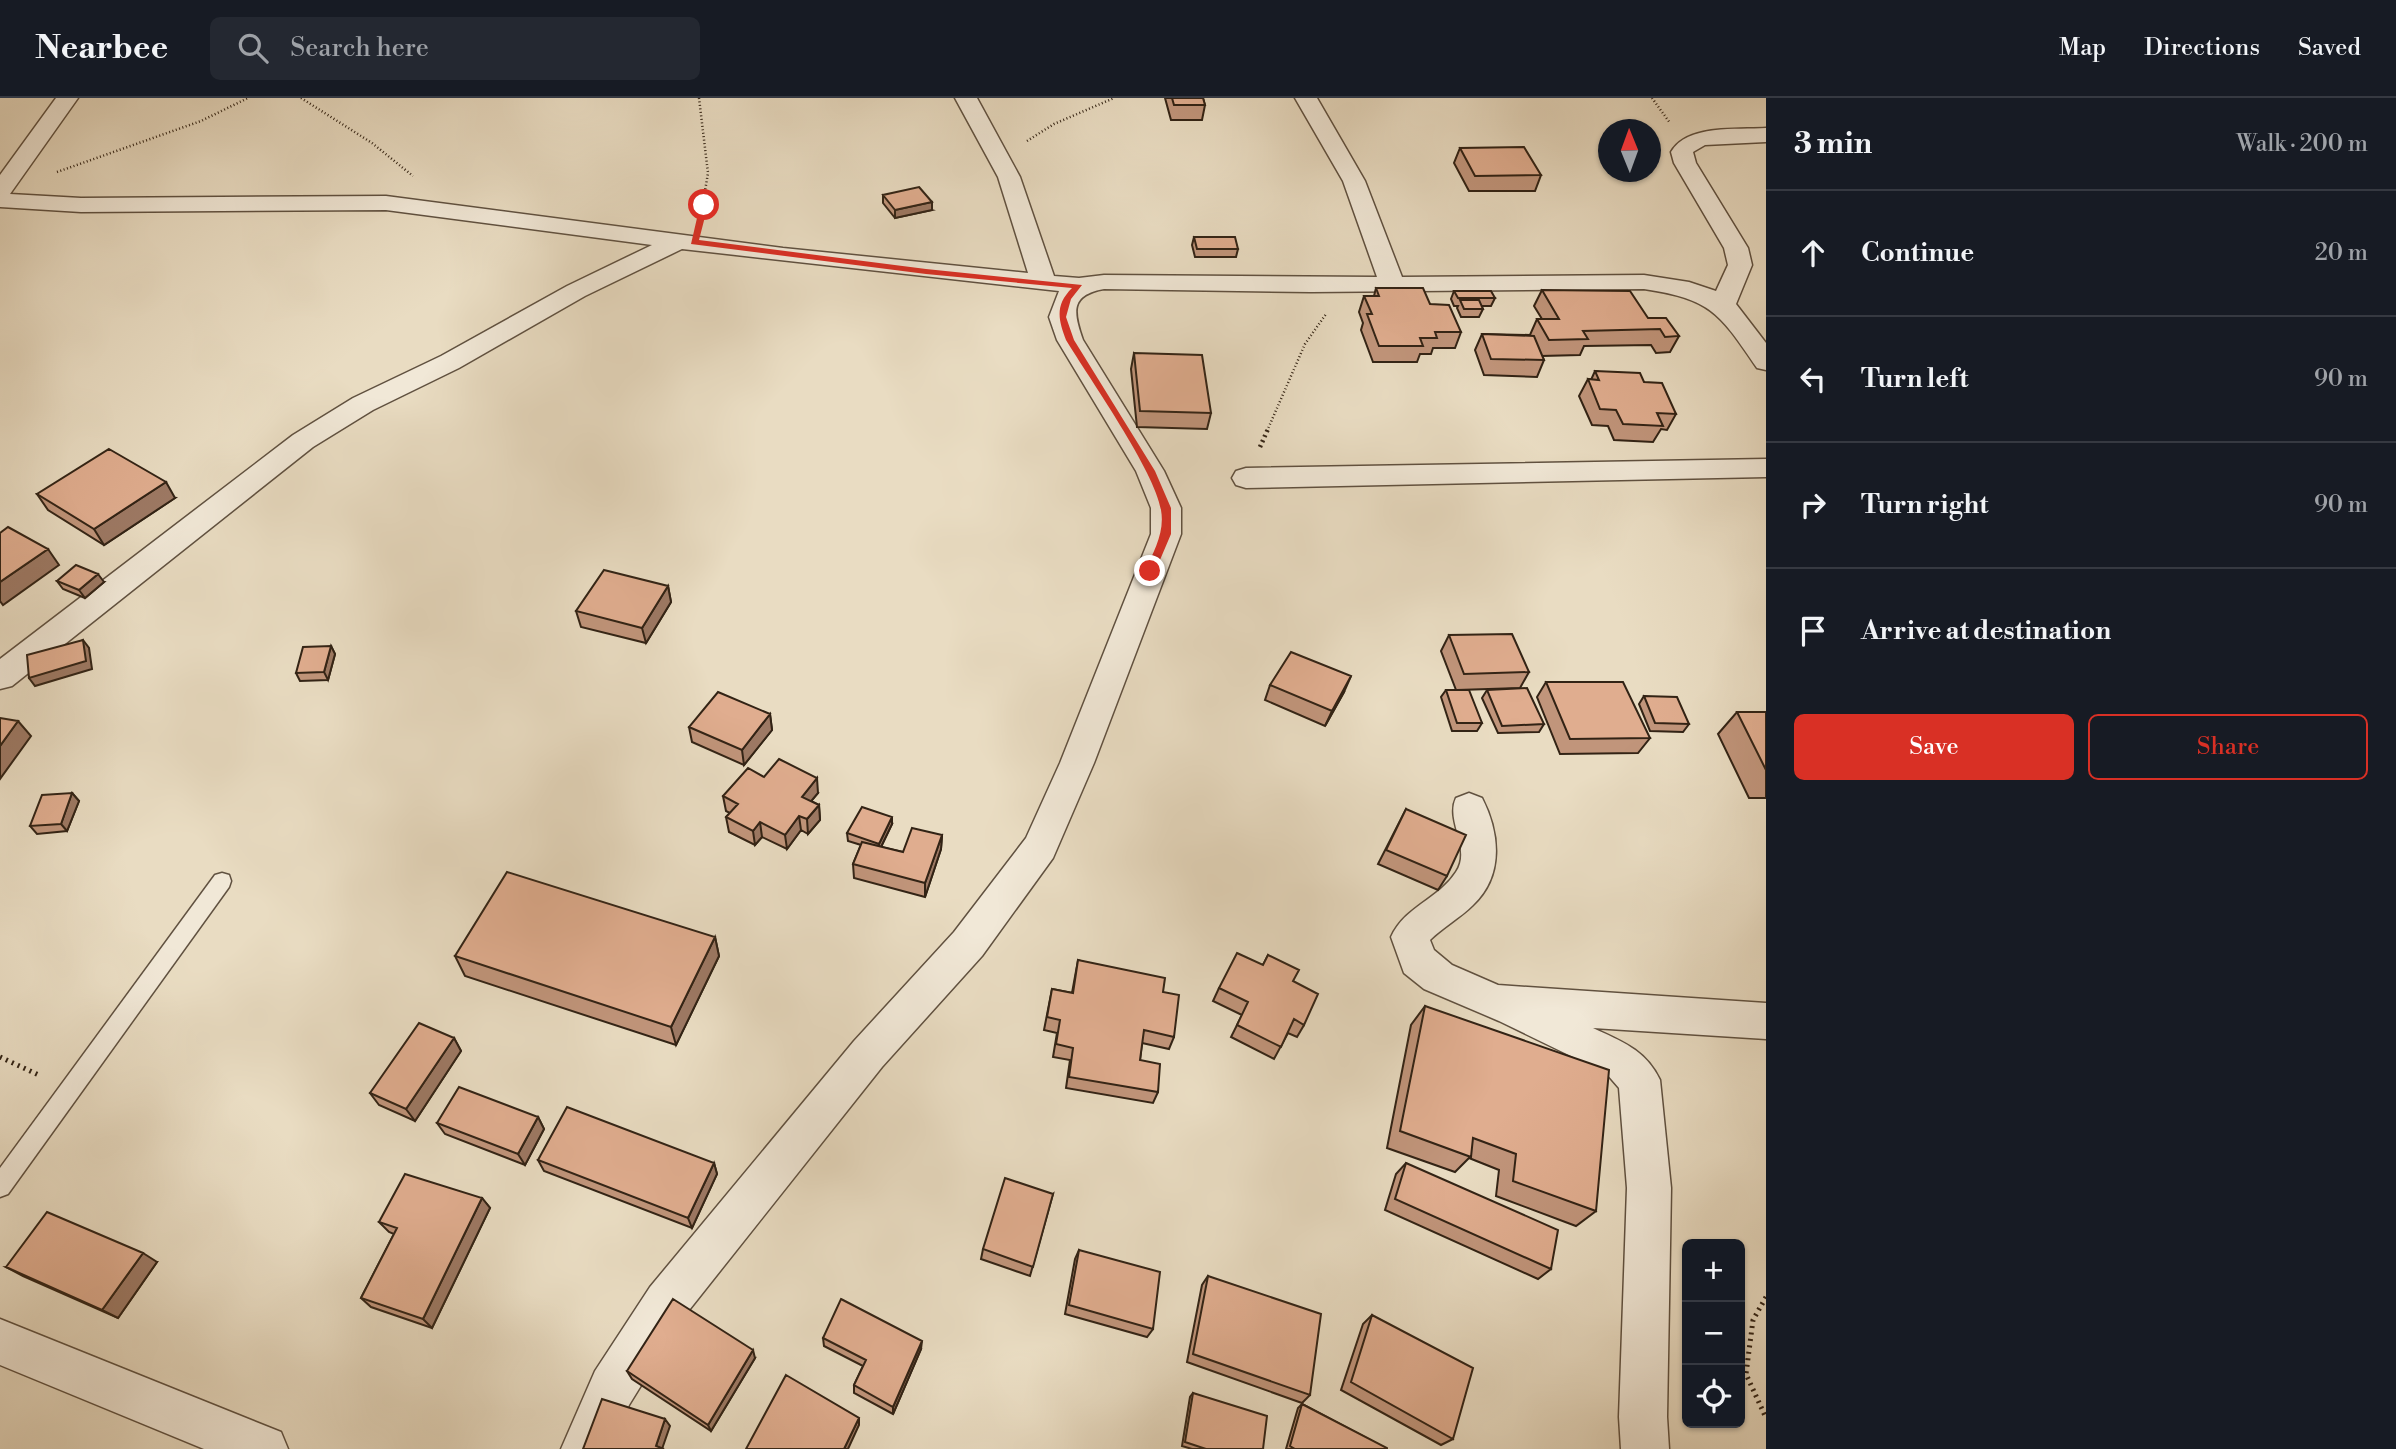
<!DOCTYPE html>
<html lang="en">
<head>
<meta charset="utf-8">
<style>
	body { margin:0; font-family:"Libre Bodoni",serif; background:#242831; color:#f1f3f6 }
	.controls { position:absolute; right:21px; bottom:21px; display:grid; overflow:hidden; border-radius:10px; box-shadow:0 2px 5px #0004 }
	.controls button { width:63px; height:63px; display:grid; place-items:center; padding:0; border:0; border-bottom:2px solid #363941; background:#171b24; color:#f1f3f6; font:35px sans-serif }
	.compass { position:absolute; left:1598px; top:21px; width:63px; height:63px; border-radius:50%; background:#171b24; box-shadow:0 2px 5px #0004; rotate:359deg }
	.stop { position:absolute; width:21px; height:21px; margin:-16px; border:5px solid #d93025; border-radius:50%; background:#fff }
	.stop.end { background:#d93025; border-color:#fff; box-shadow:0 2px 7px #0008 }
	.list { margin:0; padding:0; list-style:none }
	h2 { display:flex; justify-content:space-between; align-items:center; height:91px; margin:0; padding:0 28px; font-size:30px }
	h2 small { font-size:23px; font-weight:400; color:#9ea1a6 }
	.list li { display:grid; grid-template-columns:46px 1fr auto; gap:21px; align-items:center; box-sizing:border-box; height:126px; padding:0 28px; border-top:2px solid #363941 }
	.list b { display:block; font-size:26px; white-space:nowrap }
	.list em { font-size:23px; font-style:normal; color:#9ea1a6 }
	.actions { display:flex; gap:14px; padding:21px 28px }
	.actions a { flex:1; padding:16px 0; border:2px solid #d93025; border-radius:10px; text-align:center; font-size:24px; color:#d93025 }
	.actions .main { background:#d93025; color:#fff }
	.icon { flex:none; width:38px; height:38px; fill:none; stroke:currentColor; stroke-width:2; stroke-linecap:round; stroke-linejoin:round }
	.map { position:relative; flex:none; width:1766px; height:1351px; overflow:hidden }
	header { display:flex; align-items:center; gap:42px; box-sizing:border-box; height:98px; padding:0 35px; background:#171b24; border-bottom:2px solid #363941 }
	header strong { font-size:33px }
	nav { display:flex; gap:38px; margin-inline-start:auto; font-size:24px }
	.search { width:490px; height:63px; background:#242831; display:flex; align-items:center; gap:18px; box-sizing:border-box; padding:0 24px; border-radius:10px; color:#9ea1a6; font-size:26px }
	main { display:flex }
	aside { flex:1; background:#171b24 }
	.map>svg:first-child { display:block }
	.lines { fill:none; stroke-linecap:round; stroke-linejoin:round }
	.service-casing { stroke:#605140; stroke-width:3 }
	.minor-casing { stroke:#605140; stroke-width:3 }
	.path-far2 { stroke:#322315; stroke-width:2.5; stroke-dasharray:1 2.5; stroke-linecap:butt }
	.path-far1 { stroke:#322315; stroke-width:4.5; stroke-dasharray:2 3.5; stroke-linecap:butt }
	.path { stroke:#322315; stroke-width:5; stroke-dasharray:2 4.5; stroke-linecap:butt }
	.service { fill:#f1e8d7; fill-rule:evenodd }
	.minor { fill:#f1e8d7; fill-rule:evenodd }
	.wall { fill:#c1957b; stroke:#322315; stroke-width:2 }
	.shaded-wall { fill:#9d7964; stroke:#322315; stroke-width:2 }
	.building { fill:#e0ad8f; stroke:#322315; stroke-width:2 }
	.route { fill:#d93025 }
</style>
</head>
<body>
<header>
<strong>Nearbee</strong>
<div class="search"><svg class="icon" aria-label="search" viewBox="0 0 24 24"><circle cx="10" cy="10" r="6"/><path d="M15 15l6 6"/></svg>Search here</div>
<nav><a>Map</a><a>Directions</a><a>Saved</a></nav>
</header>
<main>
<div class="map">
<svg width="1766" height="1351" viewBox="0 0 1766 1351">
	<rect width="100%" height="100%" fill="#e9dcc2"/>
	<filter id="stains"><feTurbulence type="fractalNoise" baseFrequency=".00286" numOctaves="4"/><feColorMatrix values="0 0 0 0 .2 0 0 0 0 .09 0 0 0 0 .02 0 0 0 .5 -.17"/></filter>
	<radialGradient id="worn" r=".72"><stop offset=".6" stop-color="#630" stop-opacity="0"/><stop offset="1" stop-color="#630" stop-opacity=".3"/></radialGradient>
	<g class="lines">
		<defs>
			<path id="service" d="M222,775L229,777L231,783L229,789L8,1096L0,1099V1070L215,777Z"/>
			<path id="minor" d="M56,0H78L10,96L81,100L386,98L783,150L1028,175L998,79L955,0H977L1020,79L1054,178L1079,180L1104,177L1377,179L1343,83L1295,0H1317L1365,83L1402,179L1644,177L1689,184L1716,193L1728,167L1724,150L1674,65L1671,54C1687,26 1737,32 1766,30V44L1705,47L1693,54L1696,65L1748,150L1752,167L1736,206L1766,245V272L1757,270C1720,216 1712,201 1644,191L1311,194L1104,191C1070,197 1073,214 1083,242L1164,373L1181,410V436L1094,665L1053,760L982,858L882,969L682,1221L629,1307L610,1351H561L595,1273L650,1189L854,943L954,834L1026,740L1060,665L1151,436V410L1136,373L1057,242L1049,219L1059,193L682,151L585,198L459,270L373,312L313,349L12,588L0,591V561L293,337L353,300L441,258L567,188L652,147L386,112L81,114L0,109V77Z
				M1766,361V379L1246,390L1236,387L1232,380L1236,373L1246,370Z
				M1469,695L1482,700C1500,735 1504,778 1473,807C1460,820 1443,829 1430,842L1434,852L1452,867L1498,887L1766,905V941L1593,930C1621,943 1646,952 1660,982L1671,1090L1667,1319L1669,1351H1621L1619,1319L1627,1090L1619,990L1606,975L1499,923L1424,891L1404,875L1391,839C1405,808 1439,801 1456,774C1472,751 1445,723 1456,700Z
				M0,1221L281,1334L288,1351H204L0,1267Z"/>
		</defs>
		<!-- service casing -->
		<use href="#service" class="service-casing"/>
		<!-- minor casing -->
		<use href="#minor" class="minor-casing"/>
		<!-- path-far2 -->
		<path class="path-far2" d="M301,0L372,45L413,78
			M699,0L708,75L701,117
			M1652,0L1670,25
			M1027,43L1054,26L1114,0
			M57,74L201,23L248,0
			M1267,333L1305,246L1326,216"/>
		<!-- path-far1 -->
		<path class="path-far1" d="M1260,349L1268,331"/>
		<!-- path -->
		<path class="path" d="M0,959L41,978
			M1766,1199L1753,1222L1746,1276L1766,1320"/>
		<!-- service -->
		<use href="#service" class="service"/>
		<!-- minor -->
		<use href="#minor" class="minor"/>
	</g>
	<!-- wall -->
	<path class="wall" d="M1165,0H1203L1205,7L1202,22H1171Z
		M1460,50L1541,77L1535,93H1469L1454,65Z
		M883,97L932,112L895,120L883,105Z
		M1194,139L1238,151L1236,159H1195L1192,147Z
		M1376,190L1430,206L1461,234L1455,250H1433L1431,256H1420L1417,264H1373L1361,232L1363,225L1359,214L1364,198H1374Z
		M1542,192L1648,220L1679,238L1670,254L1656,255L1651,247L1584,248L1580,257L1542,258L1544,262L1537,279L1484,277L1475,252L1482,236L1530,237L1537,221H1542L1534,208Z
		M1454,193L1495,200L1491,208H1481L1483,211L1479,219H1461L1457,210L1458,208H1454L1451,201Z
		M1134,255L1211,315L1207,331L1137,329L1131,271Z
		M1595,273L1644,284L1676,316L1667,332L1661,331L1653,344L1614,342L1608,328L1592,327L1579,298L1588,281L1591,282Z
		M37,396L175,400L104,447L48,412Z
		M57,483L104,484L85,500L63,491Z
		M668,488L671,504L646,545L581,529L576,513Z
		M1449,537L1529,574L1520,590L1459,592L1482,625L1477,633H1452L1441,599L1446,592H1456L1441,553Z
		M331,548L335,556L328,582L300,583L296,575Z
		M1546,584L1650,640L1638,655L1560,656L1537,599Z
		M1270,587L1344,594L1325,628L1265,602Z
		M1487,592L1544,626L1539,634L1498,635L1482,600Z
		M1644,598L1689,626L1683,634L1650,633L1639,606Z
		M1737,614H1766V700H1749L1718,636Z
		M770,616L772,632L744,667L692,644L689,629Z
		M764,679L818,695L811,703L819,707L820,722L808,736L801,732L787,751L762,739L755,747L729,734L726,719L730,715L726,713L723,698Z
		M72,695L79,703L67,733L37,736L30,728Z
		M1406,711L1447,778L1438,792L1378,766Z
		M892,726L881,749L903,754L942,737L941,751L925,799L854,780L853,766L861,747L848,743L847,735Z
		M715,839L719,858L676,947L465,878L455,858Z
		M1268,857L1293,883L1304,927L1297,939L1288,935L1274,961L1231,939L1242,917L1213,903L1219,890L1263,867Z
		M1078,862L1163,894L1174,939L1169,951L1142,945L1140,962L1158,994L1153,1005L1066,990L1070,962L1053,959L1057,935L1044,932L1052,891L1072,895Z
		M1425,908L1596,1113L1576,1128L1496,1098L1499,1072L1469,1060L1455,1074L1387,1050L1411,927Z
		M454,940L461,953L415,1023L379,1007L370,995Z
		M538,1019L544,1031L525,1067L445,1036L437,1025Z
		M538,1062L714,1065L717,1076L692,1130L544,1073Z
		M1406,1065L1551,1171L1538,1181L1385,1112L1396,1076Z
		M1053,1096L1030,1178L981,1161L983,1151Z
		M482,1100L490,1110L432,1230L371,1209L361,1200L394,1136L389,1134L379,1124Z
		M1079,1152L1153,1231L1147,1239L1065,1216L1075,1161Z
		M157,1164L118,1220L23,1178L6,1169Z
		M1208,1178L1310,1297L1302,1305L1187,1264L1202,1187Z
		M1372,1217L1453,1341L1441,1347L1341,1292L1363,1226Z
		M823,1240L921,1251L893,1316L854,1295V1287L863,1268L824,1248Z
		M755,1260L711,1333L632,1281L627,1273Z
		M1193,1295L1263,1351H1192L1182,1348L1190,1299Z
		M1302,1306L1387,1351H1286L1298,1310Z"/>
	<!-- shaded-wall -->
	<path class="shaded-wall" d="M932,104V112L895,120V112Z
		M166,384L175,400L104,447L94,431Z
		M48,451L59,467L3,507L0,503V484Z
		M98,476L104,484L85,500L79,492Z
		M668,488L671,504L646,545L642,530Z
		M83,542L89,550L92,571L35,588L29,580Z
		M331,548L335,556L328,582L324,574Z
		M1351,578L1344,594L1325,628L1332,613Z
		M770,616L772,632L744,667L742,652Z
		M18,623L31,638L0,681V648Z
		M817,680L818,695L803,713L802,699Z
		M72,695L79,703L67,733L61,726Z
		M819,707L820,722L808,736L807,721Z
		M799,718L801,732L787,751L785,737Z
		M892,719V726L879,753V746Z
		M760,724L762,739L755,747L753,733Z
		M942,737L941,751L925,799V785Z
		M715,839L719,858L676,947L671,929Z
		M454,940L461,953L415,1023L406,1011Z
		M538,1019L544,1031L525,1067L518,1056Z
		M714,1065L717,1076L692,1130L688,1120Z
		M482,1100L490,1110L432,1230L423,1221Z
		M143,1155L157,1164L118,1220L102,1212Z
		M922,1243L921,1251L893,1316V1309Z
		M753,1252L755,1260L711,1333L708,1327Z
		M859,1320V1327L848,1351H844Z
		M665,1321L670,1328L662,1351L656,1348Z"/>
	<!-- building -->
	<path class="building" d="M1172,0H1203L1205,7H1174Z
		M1524,49L1541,77L1475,78L1460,50Z
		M919,89L932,104L895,112L883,97Z
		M1194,139H1235L1238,151H1197Z
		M1376,190H1423L1430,206L1449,207L1461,234H1435L1437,240H1420L1423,248H1379L1367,216H1372L1364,198H1379Z
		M1542,192L1630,193L1648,220H1666L1679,238L1665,239L1660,231L1583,233L1588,241L1549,242L1537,221H1559Z
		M1454,193H1491L1495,200H1458Z
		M1460,202H1479L1483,211H1464Z
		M1482,236L1534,238L1544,262L1491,261Z
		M1134,255L1202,257L1211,315L1140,313Z
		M1595,273L1640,275L1644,284L1662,285L1676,316L1657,315L1663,328L1623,326L1616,312L1600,311L1588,281L1599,282Z
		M109,351L166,384L94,431L37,396Z
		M8,429L48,451L0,484V435Z
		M76,467L98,476L79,492L57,483Z
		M604,472L668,488L642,530L576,513Z
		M1512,536L1529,574L1464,576L1449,537Z
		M83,542L86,563L29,580L27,557Z
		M331,548L324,574L296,575L303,549Z
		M1291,554L1351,578L1332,613L1270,587Z
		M1546,584H1623L1650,640L1570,641Z
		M1527,590L1544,626L1502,628L1487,592Z
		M1446,592H1469L1482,625H1457Z
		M718,594L770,616L742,652L689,629Z
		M1644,598L1677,599L1689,626L1655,625Z
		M1737,614H1766V672Z
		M0,620L18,623L0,648Z
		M779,661L817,680L802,699L819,707L807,721L799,718L785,737L760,724L753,733L726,719L738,706L723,698L748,670L764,679Z
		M72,695L61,726L30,728L42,697Z
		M862,709L892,719L879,746L847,735Z
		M1406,711L1466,737L1447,778L1386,752Z
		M912,730L942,737L925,785L853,766L862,744L903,754Z
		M507,774L715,839L671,929L455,858Z
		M1237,855L1263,867L1268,857L1299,872L1293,883L1318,896L1304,927L1294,921L1281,949L1237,927L1248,904L1219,890Z
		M1078,862L1165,880L1163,894L1179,897L1174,939L1144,932L1140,962L1160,966L1158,994L1069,979L1073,950L1056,946L1060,922L1047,919L1052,891L1073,895Z
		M1425,908L1609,972L1596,1113L1513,1083L1516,1056L1473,1040L1471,1059L1400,1033Z
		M419,925L454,940L406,1011L370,995Z
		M459,989L538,1019L518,1056L437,1025Z
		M567,1009L714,1065L688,1120L538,1062Z
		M1406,1065L1558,1132L1551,1171L1395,1101Z
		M405,1076L482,1100L423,1221L361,1200L397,1130L379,1124Z
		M1005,1080L1053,1096L1033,1169L983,1151Z
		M47,1114L143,1155L102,1212L6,1169Z
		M1079,1152L1160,1174L1153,1231L1069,1207Z
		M1208,1178L1321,1216L1310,1297L1193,1256Z
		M673,1201L753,1252L708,1327L627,1273Z
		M841,1201L922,1243L893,1309L854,1287L866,1262L823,1240Z
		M1372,1217L1473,1270L1453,1341L1351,1284Z
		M786,1277L859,1320L844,1351H746Z
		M1193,1295L1267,1318L1263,1351H1206L1185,1344Z
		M602,1301L665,1321L656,1348L664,1351H583Z
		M1302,1306L1387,1350V1351H1295L1290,1348Z"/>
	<!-- route -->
	<path class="route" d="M704,105L708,107L699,142L926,171L1082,187L1071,201L1066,219L1074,242L1155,373L1171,410V436L1154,476L1145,473C1154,453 1165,434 1161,412C1155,373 1089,280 1066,242C1058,221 1055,207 1072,190L926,176L691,146L700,107Z"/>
	<rect width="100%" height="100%" filter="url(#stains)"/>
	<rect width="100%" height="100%" fill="url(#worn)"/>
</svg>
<div class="controls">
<button>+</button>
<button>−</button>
<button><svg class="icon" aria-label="locate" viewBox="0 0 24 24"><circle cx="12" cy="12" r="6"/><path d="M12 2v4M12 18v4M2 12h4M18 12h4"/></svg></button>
</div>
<svg class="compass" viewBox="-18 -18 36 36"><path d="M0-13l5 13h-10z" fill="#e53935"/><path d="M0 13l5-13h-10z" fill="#9ea1a6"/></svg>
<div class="stop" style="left:704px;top:107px"></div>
<div class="stop end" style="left:1150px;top:473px"></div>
</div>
<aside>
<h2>3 min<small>Walk · 200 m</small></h2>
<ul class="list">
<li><svg class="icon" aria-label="ahead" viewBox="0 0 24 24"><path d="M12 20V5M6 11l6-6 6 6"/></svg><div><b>Continue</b></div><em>20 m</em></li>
<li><svg class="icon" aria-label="left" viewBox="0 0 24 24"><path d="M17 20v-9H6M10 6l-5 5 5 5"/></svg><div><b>Turn left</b></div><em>90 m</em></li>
<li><svg class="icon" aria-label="right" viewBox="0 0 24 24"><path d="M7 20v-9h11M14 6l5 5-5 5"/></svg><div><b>Turn right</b></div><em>90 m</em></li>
<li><svg class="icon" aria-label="arrive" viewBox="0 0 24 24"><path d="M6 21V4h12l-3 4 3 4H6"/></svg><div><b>Arrive at destination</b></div></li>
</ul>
<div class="actions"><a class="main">Save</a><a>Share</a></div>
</aside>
</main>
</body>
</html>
